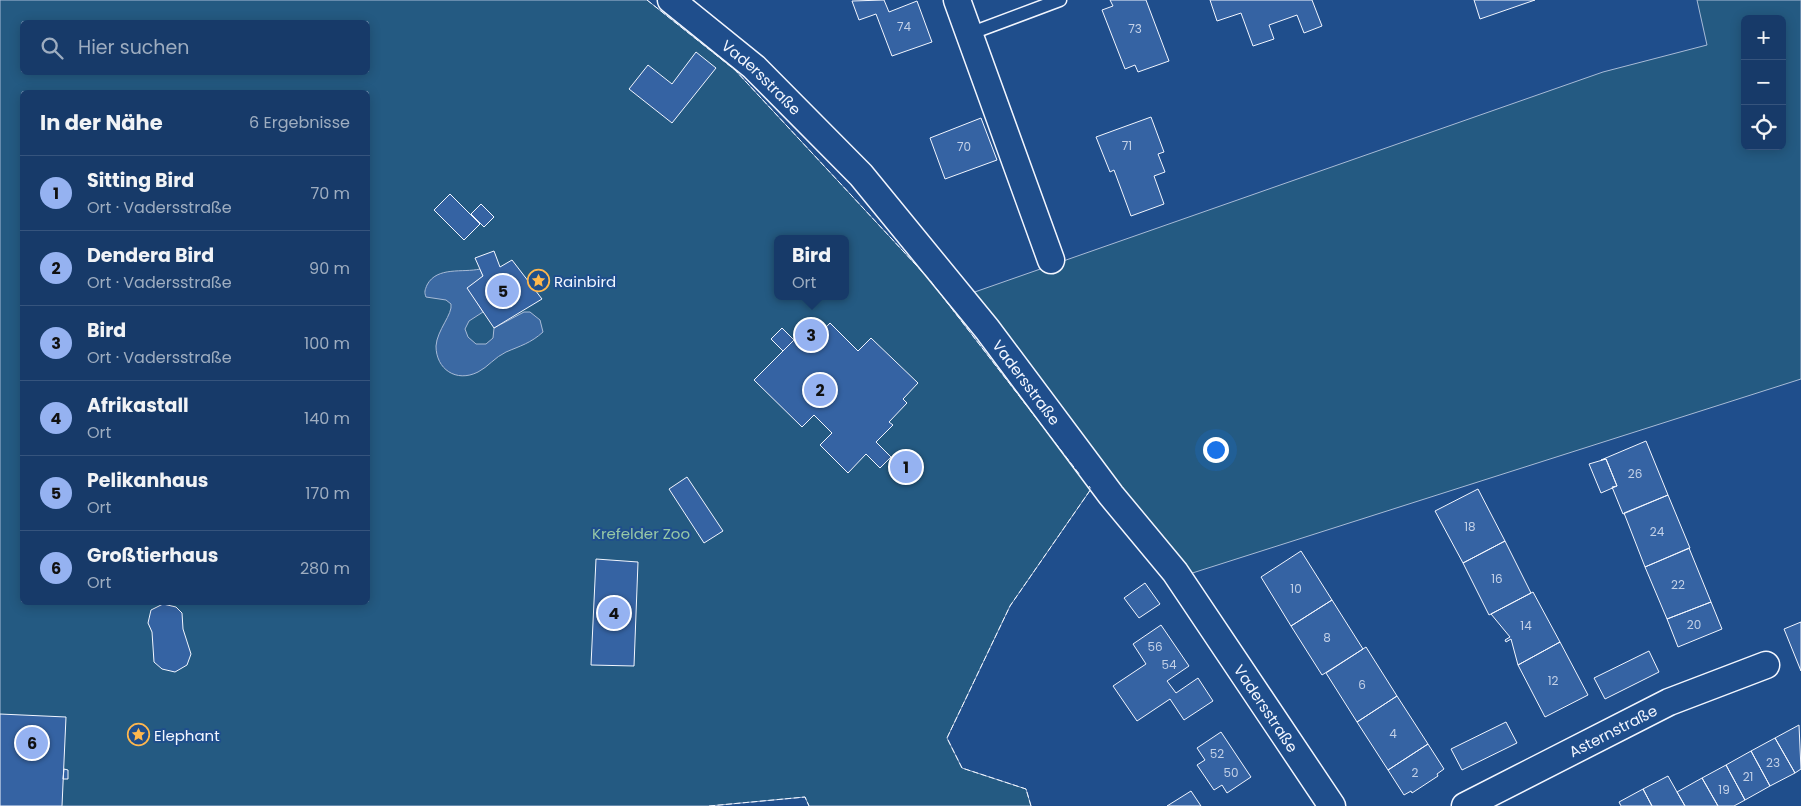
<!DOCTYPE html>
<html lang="de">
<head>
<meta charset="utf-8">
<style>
	body { margin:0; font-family:Poppins,sans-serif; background:#244571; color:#f1f3f6 }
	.controls { position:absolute; right:15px; top:15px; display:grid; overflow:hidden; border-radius:8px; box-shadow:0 2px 12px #0003 }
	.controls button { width:45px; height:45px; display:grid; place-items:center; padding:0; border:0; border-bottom:1px solid #36547d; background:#173a69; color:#f1f3f6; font:25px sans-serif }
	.you { position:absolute; left:1215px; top:449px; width:18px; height:18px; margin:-12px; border:4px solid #fff; border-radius:50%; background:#1a73e8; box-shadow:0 0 0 8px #1a73e833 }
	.badge { display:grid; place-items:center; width:32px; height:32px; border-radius:50%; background:#95b2f1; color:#111; font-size:16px; font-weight:700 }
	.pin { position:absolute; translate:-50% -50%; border:2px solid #fff; box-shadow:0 1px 5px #0006 }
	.popup { position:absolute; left:774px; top:235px; width:75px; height:65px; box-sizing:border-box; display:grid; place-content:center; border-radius:8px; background:#173a69; filter:drop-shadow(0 1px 4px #0005); font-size:16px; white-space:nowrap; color:#9eadc0 }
	.popup b { font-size:19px; color:#f1f3f6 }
	.popup::after { content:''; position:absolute; left:50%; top:100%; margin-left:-10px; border:10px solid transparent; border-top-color:#173a69 }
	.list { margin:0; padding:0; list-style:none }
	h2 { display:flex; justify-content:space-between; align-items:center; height:65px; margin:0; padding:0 20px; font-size:21px }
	h2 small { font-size:16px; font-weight:400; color:#9eadc0 }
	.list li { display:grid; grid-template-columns:32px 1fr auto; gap:15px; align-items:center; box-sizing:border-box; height:75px; padding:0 20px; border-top:1px solid #36547d }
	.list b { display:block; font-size:19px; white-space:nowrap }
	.list p { margin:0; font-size:16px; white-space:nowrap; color:#9eadc0 }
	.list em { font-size:16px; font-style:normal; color:#9eadc0 }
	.icon { flex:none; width:28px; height:28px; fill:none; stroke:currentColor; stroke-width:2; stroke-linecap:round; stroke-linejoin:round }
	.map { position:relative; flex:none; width:1801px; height:806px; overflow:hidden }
	.search { position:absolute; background:#173a69; box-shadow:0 2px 12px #0003; left:20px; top:20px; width:350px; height:55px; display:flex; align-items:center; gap:12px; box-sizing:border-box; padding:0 18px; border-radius:8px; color:#9eadc0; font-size:19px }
	.panel { position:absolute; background:#173a69; box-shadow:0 2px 12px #0003; left:20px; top:90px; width:350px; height:515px; border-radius:8px }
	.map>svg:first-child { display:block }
	.green { fill:#245a82; stroke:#a8bbd7; fill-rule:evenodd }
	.water { fill:#3b69a3; stroke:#a8bbd7 }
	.building { fill:#3563a3; stroke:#f2f6ff }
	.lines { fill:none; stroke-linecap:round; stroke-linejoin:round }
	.service-casing { stroke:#f2f6ff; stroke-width:15 }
	.minor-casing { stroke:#f2f6ff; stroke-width:29 }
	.service { stroke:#1f4e8c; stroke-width:12 }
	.minor { stroke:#1f4e8c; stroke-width:26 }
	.fence { stroke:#f2f6ff; stroke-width:1; stroke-dasharray:6 2.5; stroke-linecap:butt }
	.labels { text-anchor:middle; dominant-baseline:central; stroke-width:4; stroke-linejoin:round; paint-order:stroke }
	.number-label { font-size:12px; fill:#c3d1e8 }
	.street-label { font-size:15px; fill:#f2f6ff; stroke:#1f4e8c }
	.poi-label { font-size:15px; fill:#f2f6ff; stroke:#1f4e8c; text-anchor:start }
	.park-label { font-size:15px; fill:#97c8a6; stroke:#1f4e8c }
</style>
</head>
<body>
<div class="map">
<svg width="1801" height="806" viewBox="0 0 1801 806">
	<rect width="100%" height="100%" fill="#1f4e8c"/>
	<!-- green -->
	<path class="green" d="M0,0H647L735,70L929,279L1091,489L1010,606L947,738L962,768L1026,789L1031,806H809L805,797L709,806H0ZM22,22H368V72H22ZM22,92H368V602H22ZM777,239H845V296H777Z
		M1697,0H1801V379L1183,576L969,294L1603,72L1707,45ZM1745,19H1782V146H1745Z"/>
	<!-- water -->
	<path class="water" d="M480,269L483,276L468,288L483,312L469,321L465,329L468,337L476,344H486L493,338L494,328L524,312H530L540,320L543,332C531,343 520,346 506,352C495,357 488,367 478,372C456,383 436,369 436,346C437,330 453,314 451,304L446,300L426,297C424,292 425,290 427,285C437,266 463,273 480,269Z"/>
	<!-- building -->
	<path class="building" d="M884,0L889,12L917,1L932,42L892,56L876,14L859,20L852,1Z
		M1110,0H1146L1169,61L1138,72L1135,65L1125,69L1102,10L1113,6Z
		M1210,0H1312L1322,26L1304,33L1297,15L1269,25L1274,39L1253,46L1241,13L1217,21Z
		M1474,0H1535L1480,19Z
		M696,52L716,68L672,123L629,89L648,65L672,84Z
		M1151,117L1164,152L1158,154L1165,172L1154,176L1164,204L1131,216L1114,170L1110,172L1096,137Z
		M981,118L997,160L945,179L930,138Z
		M450,194L480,224L464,240L434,210Z
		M481,204L494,217L484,227L471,214Z
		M494,251L500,267L512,260L542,299L494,328L467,288L483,276L475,258Z
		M830,323L858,351L871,338L918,383L903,399L907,403L889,422L893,425L876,442L891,457L880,468L866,454L848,473L820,445L832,433L814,415L802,427L754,380L800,334L810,344Z
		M782,328L794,340L783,351L771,339Z
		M1646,441L1668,495L1623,514L1612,487L1617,486L1606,459L1601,460Z
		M1606,459L1617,486L1601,493L1589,464Z
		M687,477L723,531L704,543L669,489Z
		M1478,489L1505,541L1463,563L1435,511Z
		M1668,495L1690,548L1645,567L1624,513Z
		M1505,541L1531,593L1489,615L1463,563Z
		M1689,548L1711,602L1667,619L1645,567Z
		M1301,551L1332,600L1291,626L1261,577Z
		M596,559L638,562L634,666L591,665Z
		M1145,583L1160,604L1139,618L1124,598Z
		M1533,592L1560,642L1518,665L1511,639L1506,642L1505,640L1510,637L1491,614Z
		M1332,600L1363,649L1322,675L1291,626Z
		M1711,602L1722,629L1678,647L1667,619Z
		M163,604L176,607L182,613L183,629L191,654L187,665L175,672L162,669L154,662L152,632L148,623L151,610Z
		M1801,622V671L1784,629Z
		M1161,625L1189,666L1167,681L1176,693L1198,678L1213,701L1184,720L1170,699L1137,721L1113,686L1146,664L1133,644Z
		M1560,642L1588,695L1545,717L1518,665Z
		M1366,647L1397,696L1357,722L1326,673Z
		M1649,651L1659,672L1605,699L1594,678Z
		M1397,696L1428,744L1388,770L1357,722Z
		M0,714L66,717L62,806H0Z
		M1506,722L1517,743L1462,770L1451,749Z
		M1799,725L1801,769L1795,773L1775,738Z
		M1221,732L1251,777L1227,793L1222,785L1214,790L1197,765L1205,760L1197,748Z
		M1775,738L1795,773L1770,786L1751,751Z
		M1428,744L1444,769L1437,774L1438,776L1412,793L1411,791L1404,795L1388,770Z
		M1751,751L1770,786L1745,800L1726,765Z
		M1726,765L1745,800L1734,806H1718L1702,778Z
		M64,769L68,770V779H63Z
		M1668,776L1677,792L1685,806H1652L1643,789Z
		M1702,778L1718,806H1685L1677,792Z
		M1643,789L1652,806H1621L1619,802Z
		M1191,791L1201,806H1167Z"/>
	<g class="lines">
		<defs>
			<path id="service" d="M969,34L1060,0"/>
			<g id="minor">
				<path id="s1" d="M671,0L754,67L861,175L987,329L1111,495L1175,572L1332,806"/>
				<path d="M957,0L1051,260"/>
				<path id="s2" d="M1465,806L1669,702L1766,665"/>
			</g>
		</defs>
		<!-- service casing -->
		<use href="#service" class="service-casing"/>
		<!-- minor casing -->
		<use href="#minor" class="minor-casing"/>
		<!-- service -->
		<use href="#service" class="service"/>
		<!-- minor -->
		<use href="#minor" class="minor"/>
		<!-- fence -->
		<path class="fence" d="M647,0L735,70L929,279L1080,475
			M709,806L805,797L809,806
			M1031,806L1026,789L962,768L947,738L1010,606L1091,489L1089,486"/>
	</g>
	<!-- icons -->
	<defs>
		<symbol id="sight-ring" viewBox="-11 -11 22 22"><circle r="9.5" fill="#1f4e8c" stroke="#ffb74d" stroke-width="1.5"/><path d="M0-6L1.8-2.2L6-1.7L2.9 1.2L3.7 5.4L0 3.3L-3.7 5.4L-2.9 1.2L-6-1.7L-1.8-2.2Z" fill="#ffb74d"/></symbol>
	</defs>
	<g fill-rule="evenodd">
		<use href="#sight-ring" x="526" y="268" width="25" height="25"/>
		<use href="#sight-ring" x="126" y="722" width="25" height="25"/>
	</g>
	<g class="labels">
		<!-- number labels -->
		<g class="number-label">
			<text x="904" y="26">74</text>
			<text x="1135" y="28">73</text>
			<text x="1127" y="145">71</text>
			<text x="964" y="146">70</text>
			<text x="1635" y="473">26</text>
			<text x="1470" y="526">18</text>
			<text x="1657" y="531">24</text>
			<text x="1497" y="578">16</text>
			<text x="1678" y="584">22</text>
			<text x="1296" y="588">10</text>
			<text x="1694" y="624">20</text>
			<text x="1526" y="625">14</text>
			<text x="1327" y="637">8</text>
			<text x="1155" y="646">56</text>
			<text x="1169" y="664">54</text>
			<text x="1553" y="680">12</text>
			<text x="1362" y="684">6</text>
			<text x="1393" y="733">4</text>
			<text x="1217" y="753">52</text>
			<text x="1773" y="762">23</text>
			<text x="1231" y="772">50</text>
			<text x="1415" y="772">2</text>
			<text x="1748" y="776">21</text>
			<text x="1724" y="789">19</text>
		</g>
		<!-- street labels -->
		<g class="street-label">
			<text stroke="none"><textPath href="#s1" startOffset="119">Vadersstraße</textPath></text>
			<text stroke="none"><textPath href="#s1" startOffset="524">Vadersstraße</textPath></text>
			<text stroke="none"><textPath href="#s1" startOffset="929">Vadersstraße</textPath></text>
			<text stroke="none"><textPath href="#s2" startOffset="166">Asternstraße</textPath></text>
		</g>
		<!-- poi labels -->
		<g class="poi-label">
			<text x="554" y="281">Rainbird</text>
			<text x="154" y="735">Elephant</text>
		</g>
		<!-- park labels -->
		<g class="park-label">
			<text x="641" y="533">Krefelder Zoo</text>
		</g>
	</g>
</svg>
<div class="controls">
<button>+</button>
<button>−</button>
<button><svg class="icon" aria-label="locate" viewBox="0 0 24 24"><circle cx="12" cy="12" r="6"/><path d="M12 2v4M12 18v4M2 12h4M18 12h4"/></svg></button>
</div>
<div class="you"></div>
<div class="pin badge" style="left:906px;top:467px">1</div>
<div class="pin badge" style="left:820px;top:390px">2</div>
<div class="pin badge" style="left:811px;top:335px">3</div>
<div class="popup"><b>Bird</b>Ort</div>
<div class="pin badge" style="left:614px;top:613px">4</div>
<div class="pin badge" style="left:503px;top:291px">5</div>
<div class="pin badge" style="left:32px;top:743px">6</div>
<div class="search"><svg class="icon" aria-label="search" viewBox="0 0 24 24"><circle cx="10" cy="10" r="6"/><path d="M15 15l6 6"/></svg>Hier suchen</div>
<section class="panel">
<h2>In der Nähe<small>6 Ergebnisse</small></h2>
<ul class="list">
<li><span class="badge">1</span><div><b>Sitting Bird</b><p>Ort · Vadersstraße</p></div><em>70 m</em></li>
<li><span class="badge">2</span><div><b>Dendera Bird</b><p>Ort · Vadersstraße</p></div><em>90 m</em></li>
<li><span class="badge">3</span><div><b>Bird</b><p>Ort · Vadersstraße</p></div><em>100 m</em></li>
<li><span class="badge">4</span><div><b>Afrikastall</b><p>Ort</p></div><em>140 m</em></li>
<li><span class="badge">5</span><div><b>Pelikanhaus</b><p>Ort</p></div><em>170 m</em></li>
<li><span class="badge">6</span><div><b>Großtierhaus</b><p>Ort</p></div><em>280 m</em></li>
</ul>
</section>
</div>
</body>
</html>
